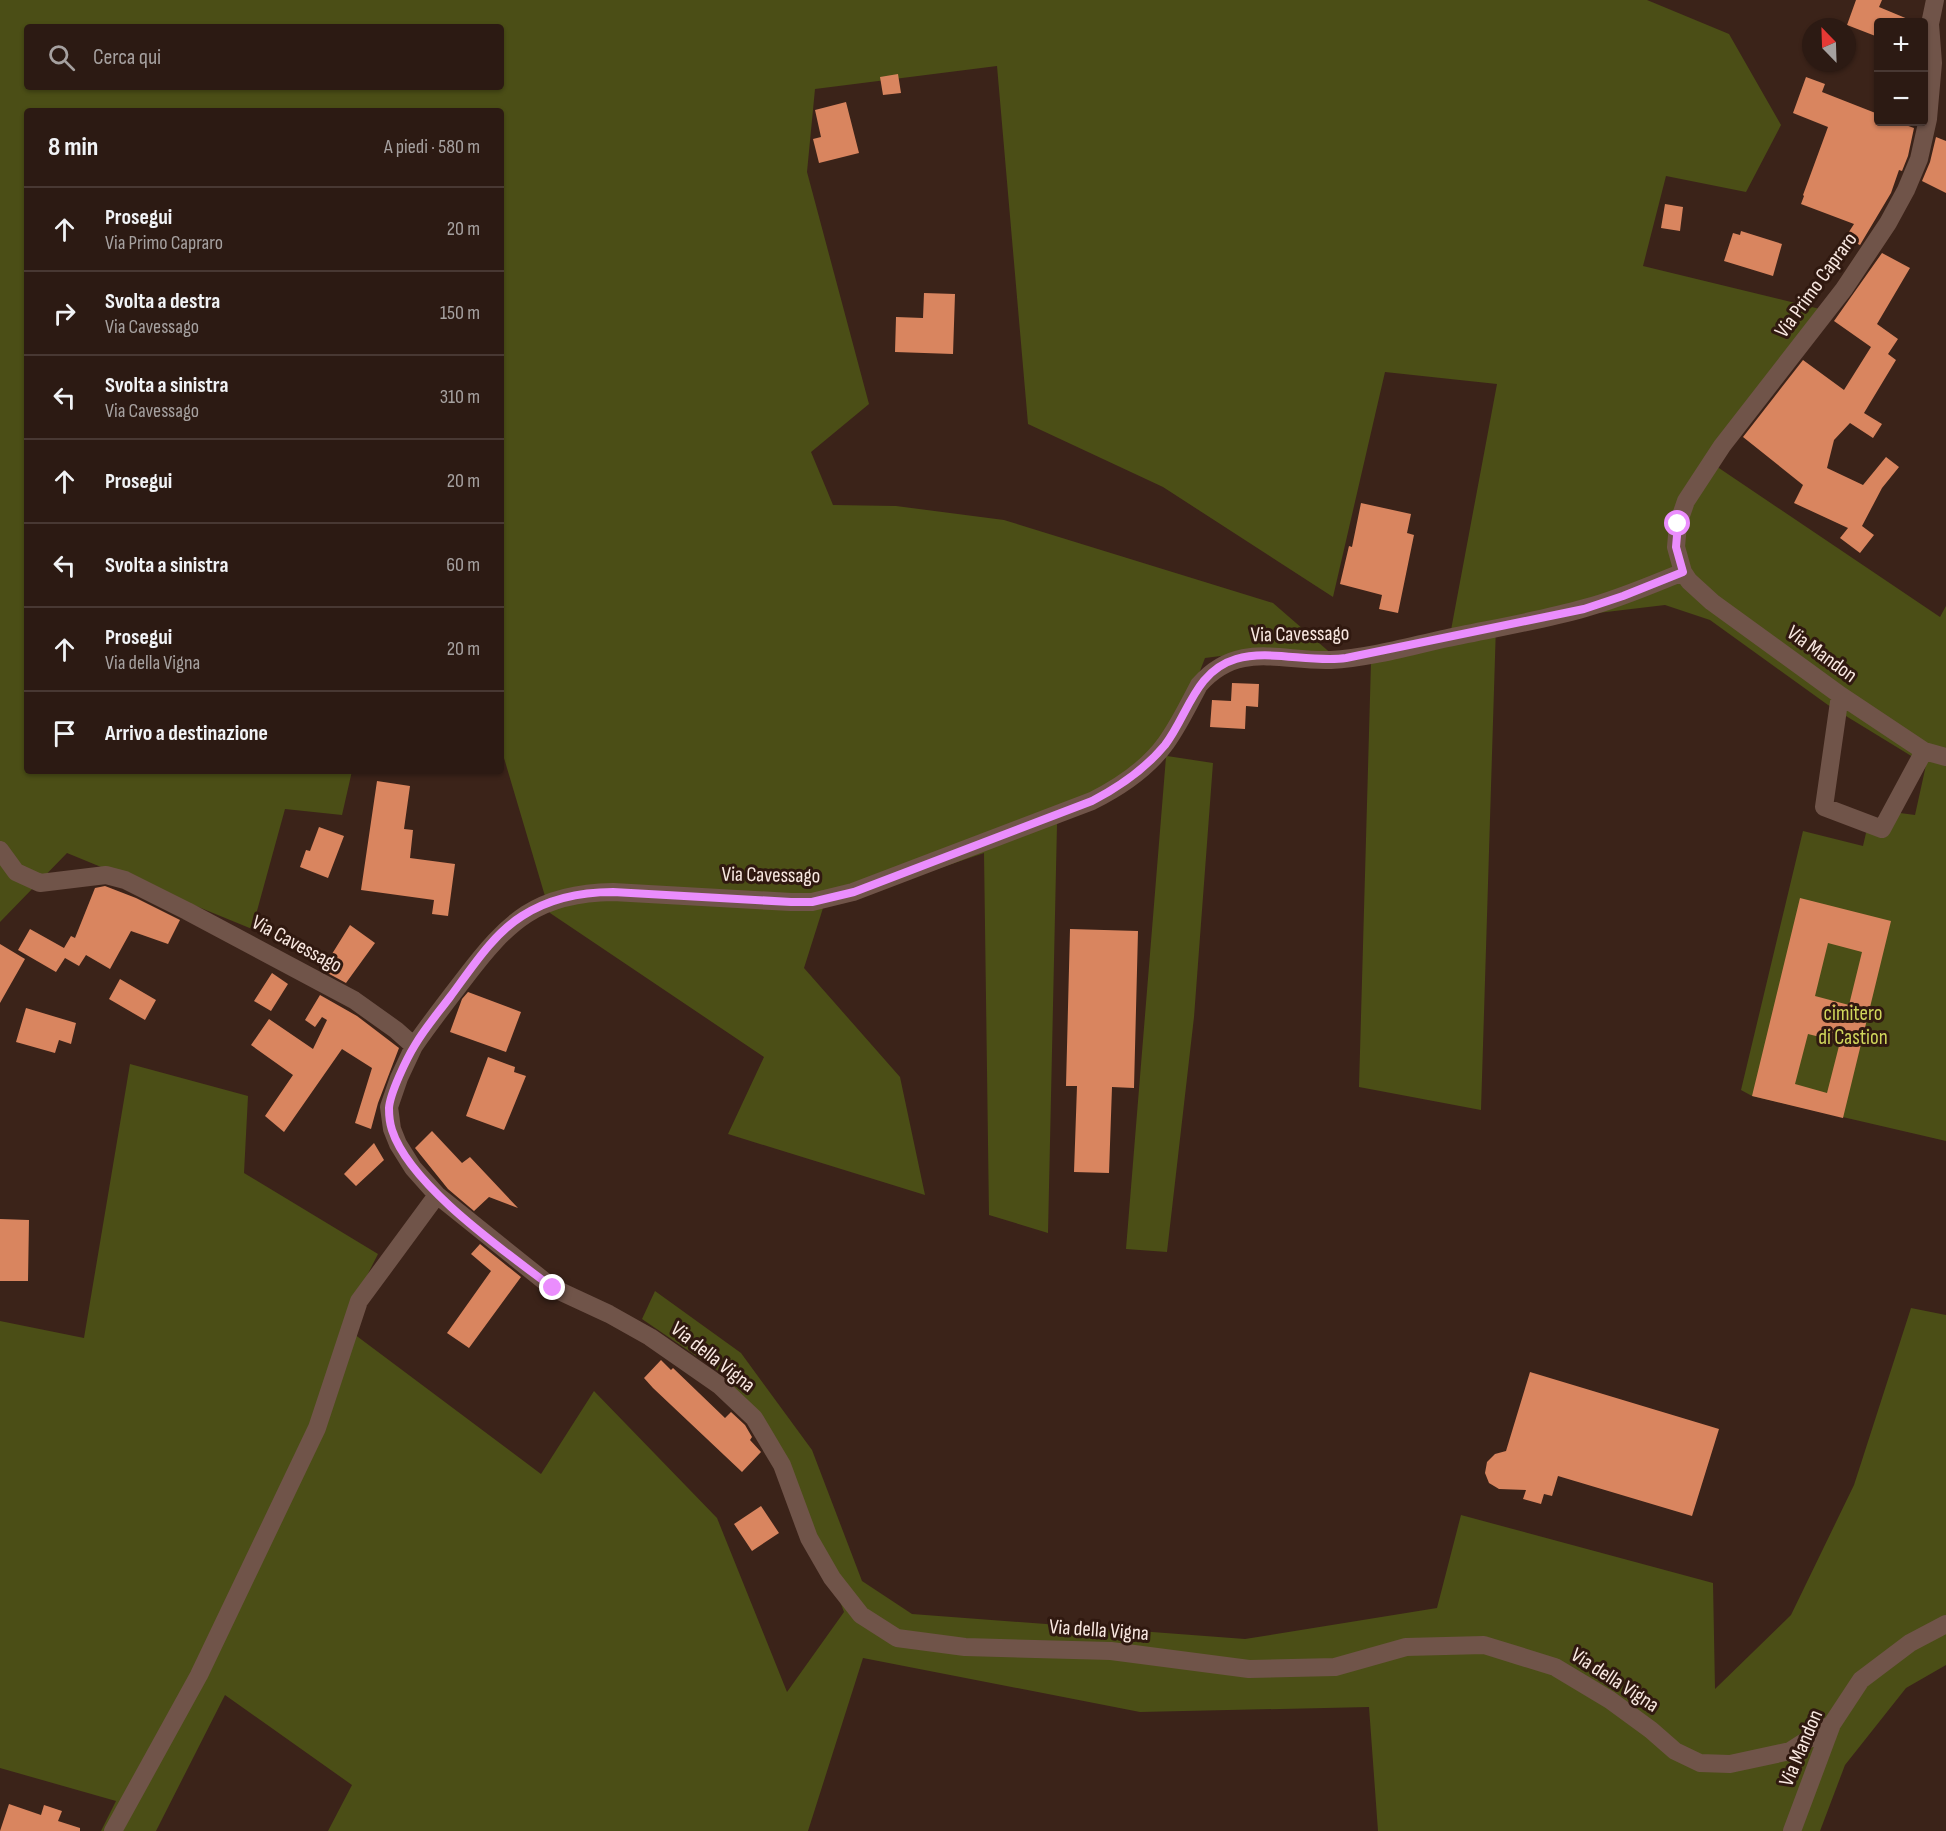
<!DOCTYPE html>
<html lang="it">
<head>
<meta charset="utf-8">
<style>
	body { margin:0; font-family:"Sofia Sans Condensed",sans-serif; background:#382721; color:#f1f3f6 }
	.controls { position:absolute; right:18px; top:18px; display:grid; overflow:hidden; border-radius:6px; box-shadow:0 2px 4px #0004 }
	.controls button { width:54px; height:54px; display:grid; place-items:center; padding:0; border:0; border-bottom:2px solid #483833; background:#2c1a13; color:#f1f3f6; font:30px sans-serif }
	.compass { position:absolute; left:1802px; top:18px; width:54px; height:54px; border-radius:50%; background:#2c1a13; box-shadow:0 2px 4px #0004; rotate:337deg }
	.stop { position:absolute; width:18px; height:18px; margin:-14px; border:4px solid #ea8dfd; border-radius:50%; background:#fff }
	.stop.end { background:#ea8dfd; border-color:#fff; box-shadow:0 2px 6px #0008 }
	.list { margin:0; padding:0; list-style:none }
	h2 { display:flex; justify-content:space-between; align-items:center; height:78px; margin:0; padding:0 24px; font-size:26px }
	h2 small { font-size:20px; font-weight:400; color:#a6a1a0 }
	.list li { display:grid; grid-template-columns:39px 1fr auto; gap:18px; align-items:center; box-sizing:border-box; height:84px; padding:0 24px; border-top:2px solid #483833 }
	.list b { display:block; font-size:22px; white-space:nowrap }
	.list p { margin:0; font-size:20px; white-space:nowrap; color:#a6a1a0 }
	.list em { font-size:20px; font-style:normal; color:#a6a1a0 }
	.icon { flex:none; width:33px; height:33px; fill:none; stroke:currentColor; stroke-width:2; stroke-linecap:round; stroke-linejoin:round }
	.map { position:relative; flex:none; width:1946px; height:1831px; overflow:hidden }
	.search { position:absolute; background:#2c1a13; box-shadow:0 2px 4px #0004; left:24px; top:24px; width:480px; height:66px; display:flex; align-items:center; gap:15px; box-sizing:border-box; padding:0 21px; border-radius:6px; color:#a6a1a0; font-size:22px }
	.panel { position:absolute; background:#2c1a13; box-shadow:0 2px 4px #0004; left:24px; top:108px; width:480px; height:666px; border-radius:6px }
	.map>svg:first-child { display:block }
	.green { fill:#4b4e16; fill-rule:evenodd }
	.building { fill:#d9855f; fill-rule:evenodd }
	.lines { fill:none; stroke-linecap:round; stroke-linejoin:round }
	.street { stroke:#705449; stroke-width:18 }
	.route { stroke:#ea8dfd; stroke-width:8 }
	.labels { text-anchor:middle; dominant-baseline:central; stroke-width:6; stroke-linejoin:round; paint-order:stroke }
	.street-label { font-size:21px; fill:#f9e8e1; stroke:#301910 }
	.park-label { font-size:21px; fill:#d0d65b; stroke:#301910 }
</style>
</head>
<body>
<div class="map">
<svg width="1946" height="1831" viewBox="0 0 1946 1831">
	<rect width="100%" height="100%" fill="#3b2319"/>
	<!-- green -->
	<path class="green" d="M0,0H1647L1729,34L1781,125L1746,192L1666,176L1643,266L1820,309L1710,462L1940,617L1946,606V1141L1752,1096L1741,1090L1803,831L1863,846L1866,833L1900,813L1915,815L1926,765L1828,705L1710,620L1665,605L1496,625L1481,1110L1359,1087L1371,662L1260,651L1205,658L1167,756L1213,763L1194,1017L1167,1252L1126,1249L1166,757L1133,784L1057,824L1048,1233L989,1215L984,853L823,908L804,968L900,1077L925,1195L728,1134L764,1057L550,913L501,748V111H27V771H352L342,815L285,809L252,929L67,853L0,922ZM27,27H501V87H27ZM997,66L1028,424L1163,487L1333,597L1385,372L1497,384L1451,630L1334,656L1273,603L1004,520L896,506L833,505L811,452L869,404L807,172L815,89Z
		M130,1064L248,1096L244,1173L378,1254L342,1325L541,1474L594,1391L717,1518L787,1692L844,1612L787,1461L724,1375L642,1319L655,1291L741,1353L812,1450L862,1581L912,1614L1245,1639L1437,1608L1461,1515L1713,1583L1715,1689L1791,1615L1854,1485L1911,1308L1946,1315V1665L1906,1688L1845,1765L1820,1831H1378L1369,1707L1140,1712L863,1658L808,1831H328L352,1785L225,1695L156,1831H101L116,1801L0,1768V1321L84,1338Z"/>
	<!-- building -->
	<path class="building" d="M1856,0H1882L1879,7L1915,22H1878V37L1847,25Z
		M898,74L901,93L883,95L880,77Z
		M1806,77L1825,84L1822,92L1878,114V122H1897L1914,128L1908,156L1902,171L1899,170L1891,193L1860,245L1845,238L1854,224L1801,204L1804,196L1803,195L1828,127L1793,113Z
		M846,102L859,153L819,163L813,139L821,137L815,110Z
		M1936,137L1946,141V193L1922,181L1930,162Z
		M1665,204L1683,207L1680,231L1661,228Z
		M1741,231L1782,244L1773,276L1724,261L1733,233L1740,235Z
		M1882,253L1910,268L1877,324L1898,339L1888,354L1896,360L1864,413L1882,424L1873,438L1850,423L1834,440L1827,468L1863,485L1886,457L1899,467L1882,488L1862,526L1874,535L1860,553L1840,538L1848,528L1794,503L1803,485L1743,437L1803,360L1844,390L1871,347L1834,321Z
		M924,293L955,294L953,354L895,352L896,317L923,318Z
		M1361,503L1411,514L1407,533L1414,535L1398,613L1379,609L1382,595L1340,584L1349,546L1352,547Z
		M1232,683L1259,684L1258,707L1246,706L1245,729L1210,727L1212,700L1231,701Z
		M377,781L410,786L404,829L413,830L410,858L455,864L448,916L432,914L434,900L361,890Z
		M319,827L344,836L328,878L300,867L306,850L310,851Z
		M105,886L136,898L180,920L168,944L131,931L110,969L86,955L79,966L65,958L56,972L18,950L30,929L64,948L71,936L75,938L95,888Z
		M1800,898L1891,921L1843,1118L1752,1096ZM1828,943L1862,952L1849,1005L1815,996ZM1808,1034L1840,1042L1827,1093L1795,1084Z
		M350,925L375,943L346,983L322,970Z
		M1070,929L1138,931L1134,1088L1112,1087L1109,1173L1074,1172L1077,1086H1066Z
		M0,944L25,959L0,1003Z
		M272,973L288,984L271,1011L254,1001Z
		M120,979L156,1000L145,1020L109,999Z
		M468,992L521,1012L506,1052L450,1032L462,999Z
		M320,995L357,1016L399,1048L378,1103L371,1129L355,1123L372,1068L342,1049L284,1132L265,1116L293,1075L251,1045L269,1019L313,1049L327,1020L322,1017L315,1027L305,1020Z
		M26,1008L76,1023L71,1044L59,1040L55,1053L16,1042Z
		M488,1057L515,1067L514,1072L526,1076L504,1130L466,1116Z
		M432,1131L462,1163L470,1157L518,1208L489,1197L474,1211L448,1189L415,1148Z
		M374,1143L384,1160L356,1186L344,1174Z
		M0,1219L29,1220L28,1281H0Z
		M480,1244L521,1277L469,1348L447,1333L491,1271L471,1254Z
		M661,1360L671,1370L673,1368L725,1418L731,1412L745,1425L752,1437L750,1440L761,1452L742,1472L653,1388L644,1378Z
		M1530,1372L1719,1429L1692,1516L1558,1476L1552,1496L1544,1494L1541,1504L1523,1499L1526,1490L1499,1489L1489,1483L1485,1473L1487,1462L1495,1454L1506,1451Z
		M761,1506L779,1533L752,1551L734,1524Z
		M9,1804L41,1815L44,1805L62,1811L58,1821L80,1828V1831H0Z"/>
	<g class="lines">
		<!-- street -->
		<path class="street" d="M1935,0L1930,24L1933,63L1928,119L1919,159L1906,190L1888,223L1844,289L1722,446L1686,501L1678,524L1676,547L1683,572L1689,581L1712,602L1840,695L1924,751L1946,757
			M1840,695L1824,807L1882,829L1924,751
			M0,850L16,872L40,883L106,875L125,880L187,911L354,1000L396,1030L414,1046C430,1023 447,1001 464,979C508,921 537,893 613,892L791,902H812L853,892L1092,801C1120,787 1148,768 1166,743C1179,725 1189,704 1199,685C1238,640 1281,662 1331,660C1368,658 1407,647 1443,639C1490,629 1539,621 1585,608C1619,599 1651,585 1683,572
			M414,1046L399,1078L389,1107L392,1129L398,1144L413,1168L437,1195L553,1288L609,1314L650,1337L719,1385L754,1418L782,1465L809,1538L832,1578L861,1615L897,1638L965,1647L1111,1651L1249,1669L1335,1667L1406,1647L1484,1645L1555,1667L1610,1700L1651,1730L1675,1751L1700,1763L1730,1764L1790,1751L1832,1724
			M113,1831L199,1675L317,1428L359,1301L437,1195
			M1792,1831L1832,1724L1861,1680L1910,1643L1946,1624"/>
	</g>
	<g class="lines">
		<!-- route -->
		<path class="route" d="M553,1288C506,1252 410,1186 392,1130C390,1124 389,1114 389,1108C390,1093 407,1058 415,1045C425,1028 438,1013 450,997C471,969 492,935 522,916C550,898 580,892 613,892L791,902H812L854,892L1092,801C1119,787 1145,769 1165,745C1188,715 1195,671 1236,659C1268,649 1311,663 1346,658L1584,609L1623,596L1683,572L1676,547L1678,524"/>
	</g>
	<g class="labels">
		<!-- street labels -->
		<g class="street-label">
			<text transform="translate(1816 285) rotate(-54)">Via Primo Capraro</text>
			<text transform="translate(1300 634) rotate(-1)">Via Cavessago</text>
			<text transform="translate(1822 654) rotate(36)">Via Mandon</text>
			<text transform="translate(771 875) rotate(1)">Via Cavessago</text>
			<text transform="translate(297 944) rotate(28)">Via Cavessago</text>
			<text transform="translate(713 1357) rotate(38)">Via della Vigna</text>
			<text transform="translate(1099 1630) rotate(4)">Via della Vigna</text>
			<text transform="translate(1615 1680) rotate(33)">Via della Vigna</text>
			<text transform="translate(1801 1748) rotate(-67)">Via Mandon</text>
		</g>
		<!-- park labels -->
		<g class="park-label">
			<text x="1853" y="1013">cimitero<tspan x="1853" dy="24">di Castion</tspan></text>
		</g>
	</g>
</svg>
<div class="controls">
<button>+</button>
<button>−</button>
</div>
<svg class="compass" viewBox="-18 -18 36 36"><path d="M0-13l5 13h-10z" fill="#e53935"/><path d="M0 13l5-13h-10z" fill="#a6a1a0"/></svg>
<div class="stop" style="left:1678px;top:524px"></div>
<div class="stop end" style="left:553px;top:1288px"></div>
<div class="search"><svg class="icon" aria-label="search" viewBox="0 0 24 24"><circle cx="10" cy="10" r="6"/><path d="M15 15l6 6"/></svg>Cerca qui</div>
<section class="panel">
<h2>8 min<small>A piedi · 580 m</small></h2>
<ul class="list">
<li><svg class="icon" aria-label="ahead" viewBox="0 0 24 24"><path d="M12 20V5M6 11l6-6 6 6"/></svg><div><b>Prosegui</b><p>Via Primo Capraro</p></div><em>20 m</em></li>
<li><svg class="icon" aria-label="right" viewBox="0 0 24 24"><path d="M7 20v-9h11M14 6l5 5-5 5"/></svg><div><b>Svolta a destra</b><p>Via Cavessago</p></div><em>150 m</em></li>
<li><svg class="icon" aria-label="left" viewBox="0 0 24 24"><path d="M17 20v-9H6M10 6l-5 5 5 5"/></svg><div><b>Svolta a sinistra</b><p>Via Cavessago</p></div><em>310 m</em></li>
<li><svg class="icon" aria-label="ahead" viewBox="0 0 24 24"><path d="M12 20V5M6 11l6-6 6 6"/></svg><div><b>Prosegui</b></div><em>20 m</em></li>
<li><svg class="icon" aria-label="left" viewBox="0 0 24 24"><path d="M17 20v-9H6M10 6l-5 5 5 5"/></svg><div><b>Svolta a sinistra</b></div><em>60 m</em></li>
<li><svg class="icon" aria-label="ahead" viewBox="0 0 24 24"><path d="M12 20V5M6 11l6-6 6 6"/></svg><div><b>Prosegui</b><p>Via della Vigna</p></div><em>20 m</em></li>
<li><svg class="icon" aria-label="arrive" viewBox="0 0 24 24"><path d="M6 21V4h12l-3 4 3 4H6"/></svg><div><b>Arrivo a destinazione</b></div></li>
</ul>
</section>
</div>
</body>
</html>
